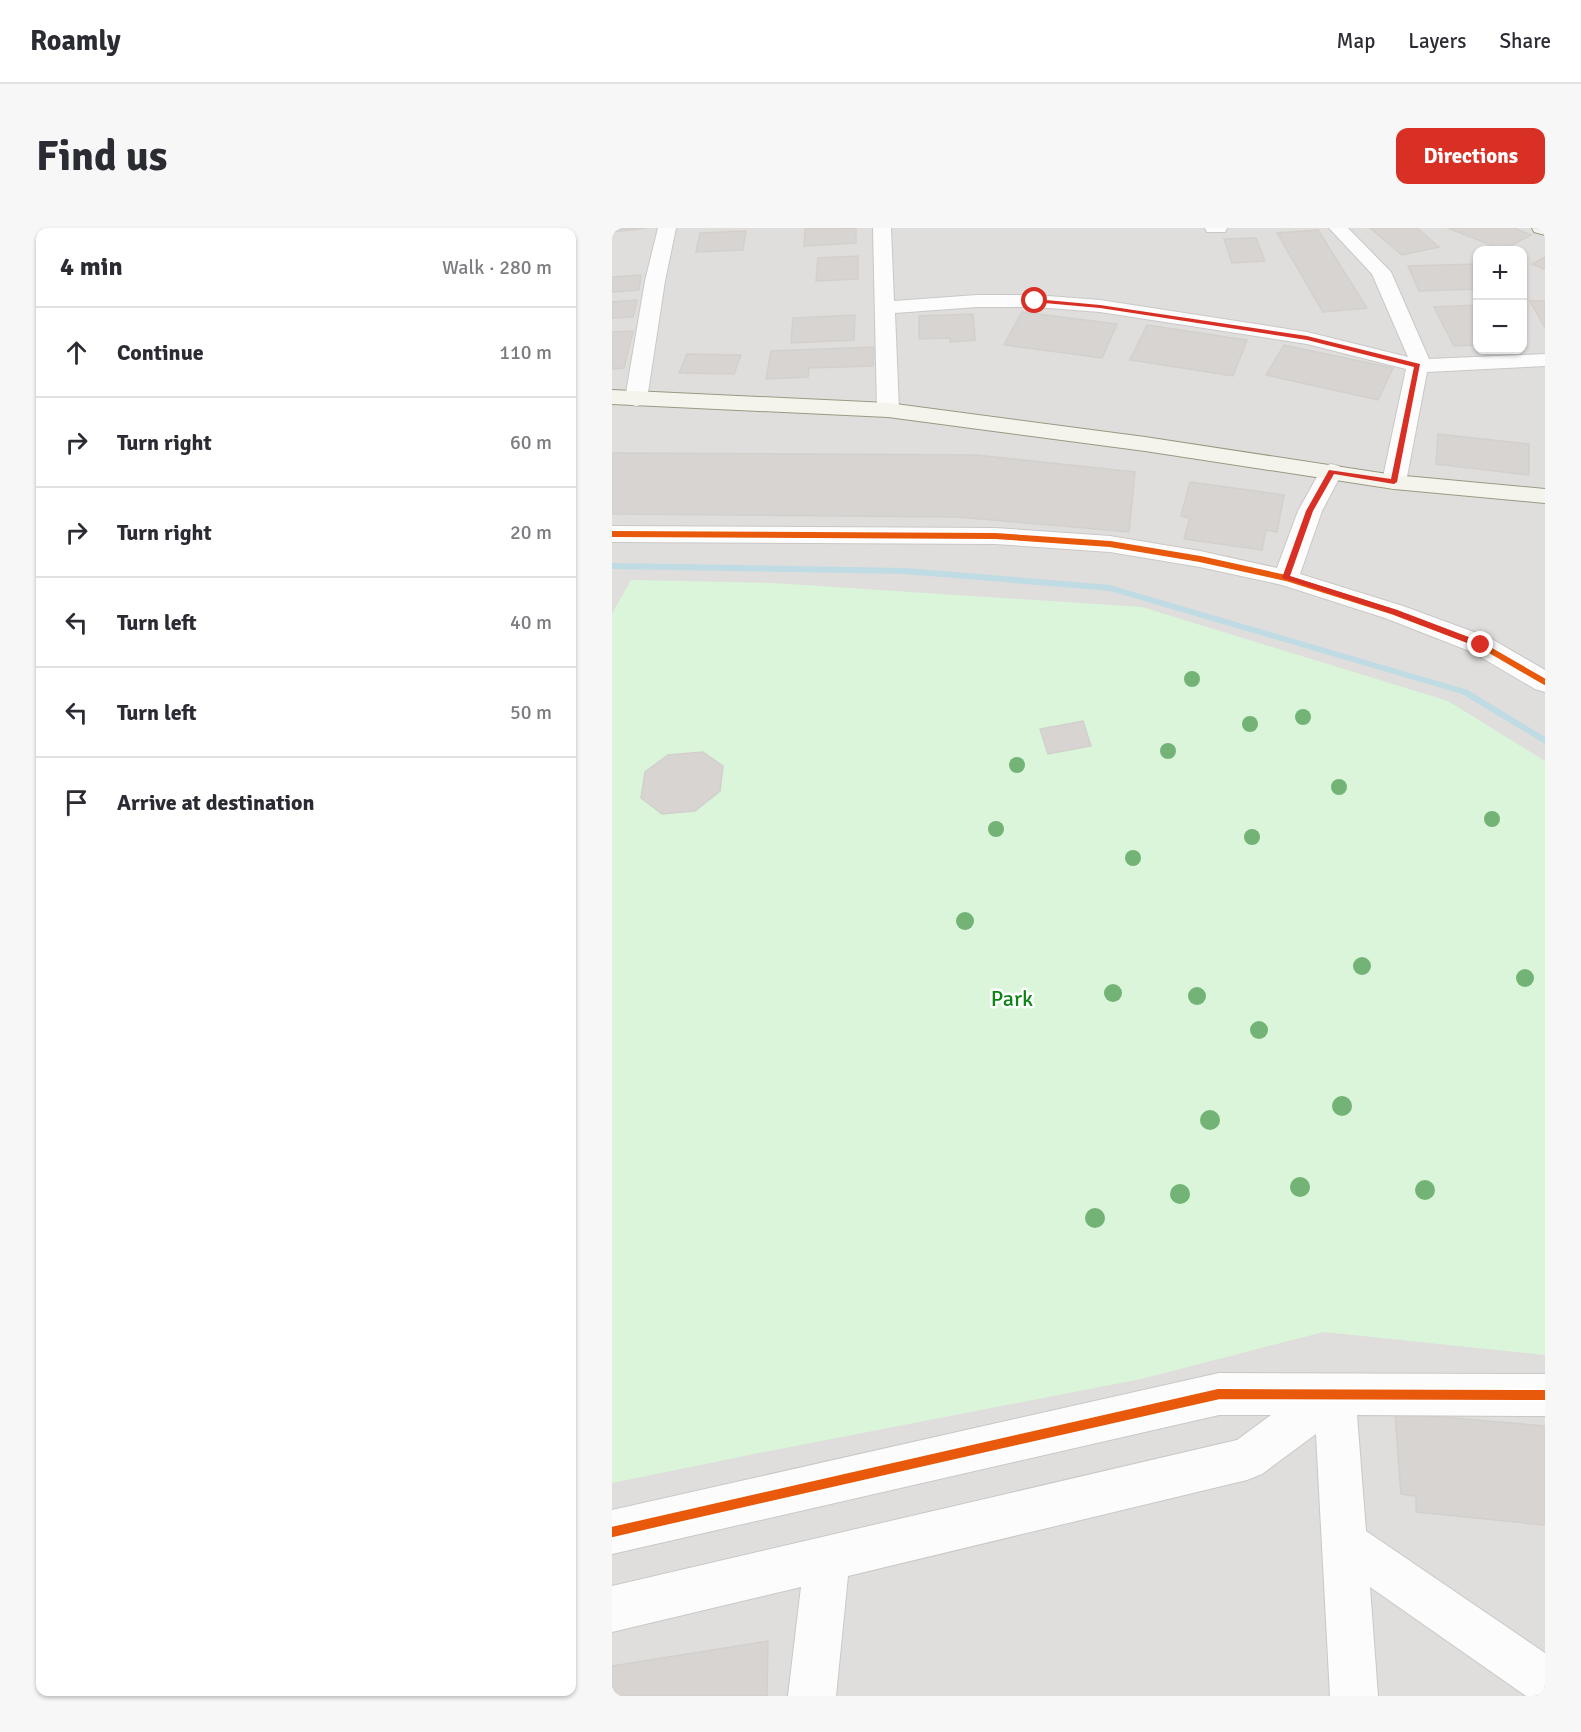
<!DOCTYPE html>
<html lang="en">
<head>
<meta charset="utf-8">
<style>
	body { margin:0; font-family:Signika,sans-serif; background:#f7f7f7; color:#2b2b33 }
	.controls { position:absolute; right:18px; top:18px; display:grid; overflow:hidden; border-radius:12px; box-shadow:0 2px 4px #0004 }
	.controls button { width:54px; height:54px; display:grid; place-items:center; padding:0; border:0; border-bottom:2px solid #e1e1e2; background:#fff; color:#2b2b33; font:30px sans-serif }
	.stop { position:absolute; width:18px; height:18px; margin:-14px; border:4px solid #d93025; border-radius:50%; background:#fff }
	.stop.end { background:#d93025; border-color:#fff; box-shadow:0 2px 6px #0008 }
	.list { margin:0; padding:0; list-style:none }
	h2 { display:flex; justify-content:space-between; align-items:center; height:78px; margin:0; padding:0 24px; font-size:26px }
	h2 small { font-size:20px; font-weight:400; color:#7c7c81 }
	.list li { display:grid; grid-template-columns:39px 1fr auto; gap:18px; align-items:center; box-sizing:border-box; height:90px; padding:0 24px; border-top:2px solid #e1e1e2 }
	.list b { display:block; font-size:22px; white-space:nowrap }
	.list em { font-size:20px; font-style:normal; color:#7c7c81 }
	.icon { flex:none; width:33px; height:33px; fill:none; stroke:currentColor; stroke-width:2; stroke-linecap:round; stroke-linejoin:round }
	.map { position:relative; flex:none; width:933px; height:1468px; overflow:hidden; border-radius:12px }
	header { display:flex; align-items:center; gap:36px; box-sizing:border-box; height:84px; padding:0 30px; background:#fff; border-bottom:2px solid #e1e1e2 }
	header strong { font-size:28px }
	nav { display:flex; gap:33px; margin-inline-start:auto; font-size:21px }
	.intro { display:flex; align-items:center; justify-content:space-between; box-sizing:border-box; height:144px; padding:0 36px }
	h1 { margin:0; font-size:42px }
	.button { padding:15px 27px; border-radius:12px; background:#d93025; color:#fff; font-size:21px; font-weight:700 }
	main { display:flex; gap:36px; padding:0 36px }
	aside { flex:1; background:#fff; border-radius:12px; box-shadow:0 2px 4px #0004 }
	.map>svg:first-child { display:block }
	.residential { fill:#dfdedc; fill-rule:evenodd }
	.park { fill:#daf5da }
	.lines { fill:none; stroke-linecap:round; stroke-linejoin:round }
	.stream { fill:#bfdbe3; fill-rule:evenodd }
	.building { fill:#d7d4d2; stroke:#d3d0cc; stroke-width:1.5 }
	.street-casing { stroke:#c9c8c7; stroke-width:2 }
	.secondary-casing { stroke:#999a82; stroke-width:2 }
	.street { fill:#fdfcfc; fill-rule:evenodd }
	.secondary { fill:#f4f4ed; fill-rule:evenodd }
	.cycleway-far1-casing { stroke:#fff; stroke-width:9 }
	.cycleway-casing { stroke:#fff; stroke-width:14 }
	.cycleway-far1 { stroke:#e8590c; stroke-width:6 }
	.cycleway { stroke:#e8590c; stroke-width:10 }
	.tree { fill:#73b476 }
	.route { fill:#d93025 }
	.labels { text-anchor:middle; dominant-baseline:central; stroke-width:5; stroke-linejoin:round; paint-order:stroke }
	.park-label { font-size:22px; fill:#0c8416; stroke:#fff }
</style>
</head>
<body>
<header>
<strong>Roamly</strong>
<nav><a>Map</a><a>Layers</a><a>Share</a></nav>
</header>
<div class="intro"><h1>Find us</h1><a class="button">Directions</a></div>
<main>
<aside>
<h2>4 min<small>Walk · 280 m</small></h2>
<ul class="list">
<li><svg class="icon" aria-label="ahead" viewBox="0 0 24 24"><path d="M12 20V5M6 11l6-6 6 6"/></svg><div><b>Continue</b></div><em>110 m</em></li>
<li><svg class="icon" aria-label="right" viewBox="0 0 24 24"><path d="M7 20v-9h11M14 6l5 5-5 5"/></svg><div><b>Turn right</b></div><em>60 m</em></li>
<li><svg class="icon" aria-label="right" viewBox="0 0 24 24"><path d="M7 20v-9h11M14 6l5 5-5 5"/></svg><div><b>Turn right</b></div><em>20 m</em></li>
<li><svg class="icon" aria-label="left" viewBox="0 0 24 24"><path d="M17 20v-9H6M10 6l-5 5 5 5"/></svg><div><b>Turn left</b></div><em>40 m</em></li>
<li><svg class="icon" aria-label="left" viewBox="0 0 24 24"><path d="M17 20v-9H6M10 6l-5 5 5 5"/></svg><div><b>Turn left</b></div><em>50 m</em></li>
<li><svg class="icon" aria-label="arrive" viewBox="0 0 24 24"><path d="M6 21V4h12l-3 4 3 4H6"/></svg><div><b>Arrive at destination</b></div></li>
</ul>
</aside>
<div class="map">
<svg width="933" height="1468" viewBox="0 0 933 1468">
	<rect width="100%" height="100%" fill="#f0eeeb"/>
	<!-- residential -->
	<path class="residential" d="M0,0H933V1468H0ZM866,22H910V122H866Z"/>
	<!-- park -->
	<path class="park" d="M19,352L160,355L530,379L836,473L933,533V1127L712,1104L529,1151L132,1228L0,1255V386Z"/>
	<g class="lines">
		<!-- stream -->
		<path class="stream" d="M0,335L293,340L498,357L856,462L933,509V516L850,466L498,363L293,346L0,341Z"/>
	</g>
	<!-- building -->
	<path class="building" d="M0,0H35L0,4Z
		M244,0V15L192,18L193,1Z
		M758,0H805L827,19L790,27Z
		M836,0H902L919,7L891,22Z
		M706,2L755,80L711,84L665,5Z
		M134,3L131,22L84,24L88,5Z
		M644,10L653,33L620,35L612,11Z
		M246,28V51L204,53L206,30Z
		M933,29V42L920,36Z
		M865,36L866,61L807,63L796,38Z
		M29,47L27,62L0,64V49Z
		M25,72L21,89L0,90V74Z
		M918,73H933V100Z
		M866,77V117L842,118L822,79Z
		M410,84L505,96L490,130L392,117Z
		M361,86L363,112L338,114V110L307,111V88Z
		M243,87L242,112L179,115L181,90Z
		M535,97L635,112L621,148L518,132Z
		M21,103L12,140L0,141V104Z
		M672,117L781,140L766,172L654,147Z
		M262,119L261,138L197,140L196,149L154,151L159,123Z
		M75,126L129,127L122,146L67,145Z
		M826,206L917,216V247L824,236Z
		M0,225L364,227L523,244L517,304L346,289L0,286Z
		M578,254L672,267L665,304L654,302L650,322L572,311L578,290L569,288Z
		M471,493L479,518L436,526L428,501Z
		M91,524L111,538L108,563L83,583L50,586L29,570L33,544L56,527Z
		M783,1185L933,1198V1297L804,1284V1268L789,1266Z
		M156,1413L155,1468H0V1438Z"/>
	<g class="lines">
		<defs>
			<path id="street" d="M46,0H64L53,53L35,171L32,176L24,178L16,176L13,171L33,53Z
				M261,0H279L282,73L365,67H423L488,72L695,104L796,129L760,46L717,0H736L779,44L817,131L933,126V138L815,144L794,254L790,259L782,261L774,259L770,254L794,141L695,116L488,84L423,79H365L283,85L287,182L284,187L276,189L268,187L265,182Z
				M593,0H615L613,4H595Z
				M719,236L727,238L731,243L710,283L688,346L791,378L878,410L933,442V464L923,461L860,424L773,390L670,357L588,339L498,324L383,316L0,314V298L383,300L498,308L588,323L665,340L686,283L711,238Z
				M607,1145L933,1146V1188L745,1187L754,1303L933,1425V1468H914L758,1359L766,1468H718L704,1206L650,1246L635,1252L236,1348L224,1468H176L189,1359L0,1404V1358L625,1212L659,1187H607L0,1326V1282Z"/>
			<path id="secondary" d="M920,0H933V7L922,4Z
				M0,162L276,175L533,209L782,247L933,261V275L782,261L533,223L276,189L0,176Z"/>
		</defs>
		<!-- street casing -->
		<use href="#street" class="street-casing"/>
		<!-- secondary casing -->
		<use href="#secondary" class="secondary-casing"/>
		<!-- street -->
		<use href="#street" class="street"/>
		<!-- secondary -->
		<use href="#secondary" class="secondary"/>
		<defs>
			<path id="cycleway-far1" d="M0,306L383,308L498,316L588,331L674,350L782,384L869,417L933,454"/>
			<path id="cycleway" d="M0,1304L607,1166L933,1167"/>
		</defs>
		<!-- cycleway-far1 casing -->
		<use href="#cycleway-far1" class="cycleway-far1-casing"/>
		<!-- cycleway casing -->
		<use href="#cycleway" class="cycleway-casing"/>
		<!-- cycleway-far1 -->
		<use href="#cycleway-far1" class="cycleway-far1"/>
		<!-- cycleway -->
		<use href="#cycleway" class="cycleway"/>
	</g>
	<!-- trees -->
	<g class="tree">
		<circle cx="580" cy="451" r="8"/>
		<circle cx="691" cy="489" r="8"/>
		<circle cx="638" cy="496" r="8"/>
		<circle cx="556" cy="523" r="8"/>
		<circle cx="405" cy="537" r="8"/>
		<circle cx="727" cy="559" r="8"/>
		<circle cx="880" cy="591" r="8"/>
		<circle cx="384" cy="601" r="8"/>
		<circle cx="640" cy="609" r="8"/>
		<circle cx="521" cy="630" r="8"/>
		<circle cx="353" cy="693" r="9"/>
		<circle cx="750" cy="738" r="9"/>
		<circle cx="913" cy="750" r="9"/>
		<circle cx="501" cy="765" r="9"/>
		<circle cx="585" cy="768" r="9"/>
		<circle cx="647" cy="802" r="9"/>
		<circle cx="730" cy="878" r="10"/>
		<circle cx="598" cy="892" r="10"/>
		<circle cx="688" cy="959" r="10"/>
		<circle cx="813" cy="962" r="10"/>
		<circle cx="568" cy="966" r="10"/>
		<circle cx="483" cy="990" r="10"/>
	</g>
	<!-- route -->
	<path class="route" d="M423,71L488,77L695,108L808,136L785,254L782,256L722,246L701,283L678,348L785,382L872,415V419H866L780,386L670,350L694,283L717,242L779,251L802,139L695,112L488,80L421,74Z"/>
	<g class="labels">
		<!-- park labels -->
		<g class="park-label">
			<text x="400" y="770">Park</text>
		</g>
	</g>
</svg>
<div class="controls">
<button>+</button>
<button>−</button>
</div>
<div class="stop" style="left:423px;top:73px"></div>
<div class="stop end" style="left:869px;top:417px"></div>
</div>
</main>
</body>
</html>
